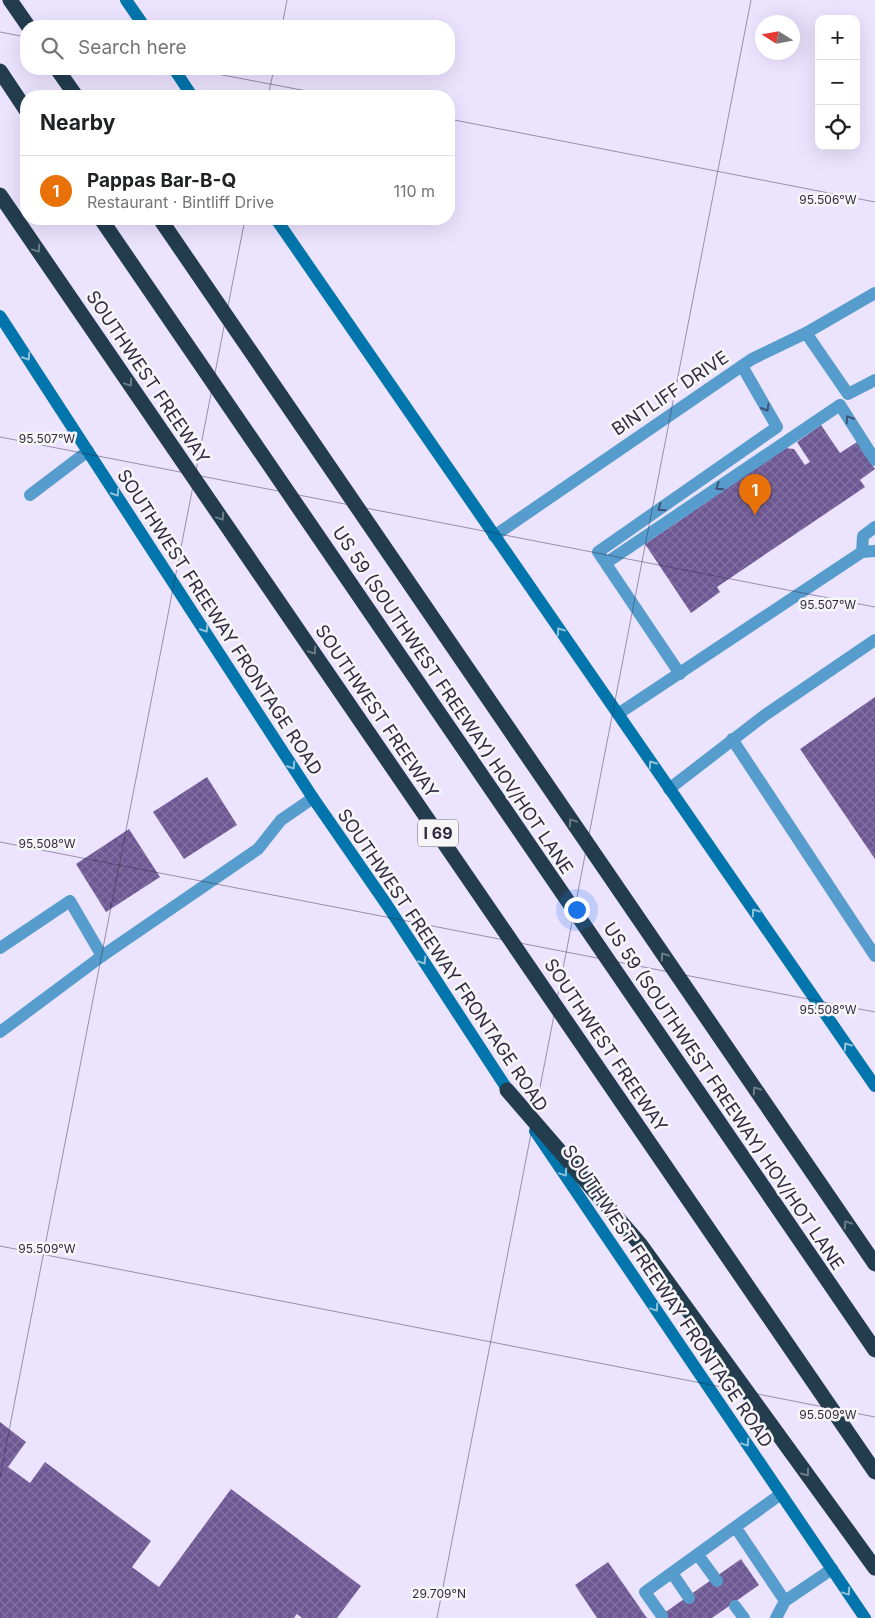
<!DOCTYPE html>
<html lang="en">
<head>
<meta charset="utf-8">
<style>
	body { margin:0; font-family:Inter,sans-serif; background:#f2f2f2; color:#202124 }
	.controls { position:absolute; right:15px; top:15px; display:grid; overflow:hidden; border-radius:10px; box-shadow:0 5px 20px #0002 }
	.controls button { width:45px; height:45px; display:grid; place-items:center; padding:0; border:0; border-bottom:1px solid #e0e0e0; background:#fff; color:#202124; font:25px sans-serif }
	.compass { position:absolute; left:755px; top:15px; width:45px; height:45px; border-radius:50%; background:#fff; box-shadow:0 5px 20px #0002; rotate:281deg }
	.you { position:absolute; left:576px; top:909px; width:18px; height:18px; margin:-12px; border:4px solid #fff; border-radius:50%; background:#1a73e8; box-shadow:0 0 0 8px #1a73e833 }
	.badge { display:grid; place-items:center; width:32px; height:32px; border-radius:50%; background:#b45309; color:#fff; font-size:16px; font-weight:700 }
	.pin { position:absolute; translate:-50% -41px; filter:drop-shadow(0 1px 2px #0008) }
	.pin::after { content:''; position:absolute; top:26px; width:18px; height:15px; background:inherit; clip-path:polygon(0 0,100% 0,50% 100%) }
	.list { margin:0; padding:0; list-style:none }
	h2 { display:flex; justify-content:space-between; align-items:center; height:65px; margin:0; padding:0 20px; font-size:21px }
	h2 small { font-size:16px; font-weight:400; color:#757577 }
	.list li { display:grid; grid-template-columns:32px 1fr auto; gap:15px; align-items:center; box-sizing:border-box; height:70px; padding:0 20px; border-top:1px solid #e0e0e0 }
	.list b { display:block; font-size:19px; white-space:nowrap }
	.list p { margin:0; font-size:16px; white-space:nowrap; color:#757577 }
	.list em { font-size:16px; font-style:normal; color:#757577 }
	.icon { flex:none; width:28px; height:28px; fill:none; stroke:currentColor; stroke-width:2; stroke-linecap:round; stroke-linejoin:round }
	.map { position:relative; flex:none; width:875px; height:1618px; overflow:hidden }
	.search { position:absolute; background:#fff; box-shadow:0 5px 20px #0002; left:20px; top:20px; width:435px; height:55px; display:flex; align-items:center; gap:12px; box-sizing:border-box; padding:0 18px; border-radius:20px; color:#757577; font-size:19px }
	.panel { position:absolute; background:#fff; box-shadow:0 5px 20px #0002; left:20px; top:90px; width:435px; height:135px; border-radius:20px }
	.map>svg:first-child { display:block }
	.building { fill:url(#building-cross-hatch) }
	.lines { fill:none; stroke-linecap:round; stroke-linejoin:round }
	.service { stroke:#569dcd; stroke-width:12 }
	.minor { stroke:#569dcd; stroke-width:12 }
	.tertiary { stroke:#569dcd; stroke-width:12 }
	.secondary { stroke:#0175ac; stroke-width:12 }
	.motorway { stroke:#233d4f; stroke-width:15 }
	.oneway { stroke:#6d7e89 }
	.oneway2 { stroke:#94c2d8 }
	.oneway3 { stroke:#3f5273 }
	.ticks { fill:none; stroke:#322943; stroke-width:1; stroke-opacity:0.45 }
	.labels { text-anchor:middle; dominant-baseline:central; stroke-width:5; stroke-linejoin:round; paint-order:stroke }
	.shield { fill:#f6f6f6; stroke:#6d6679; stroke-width:1 }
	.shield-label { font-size:16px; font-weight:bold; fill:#322943 }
	.street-label { font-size:18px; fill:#322943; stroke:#f6f6f6 }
	.ticks-label { font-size:12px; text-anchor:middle; fill:#322943; stroke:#f6f6f6; stroke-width:5; stroke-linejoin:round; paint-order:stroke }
</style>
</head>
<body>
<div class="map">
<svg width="875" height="1618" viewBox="0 0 875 1618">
	<defs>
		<pattern id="building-cross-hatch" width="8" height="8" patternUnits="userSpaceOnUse" patternTransform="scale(1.25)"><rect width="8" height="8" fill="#6e5894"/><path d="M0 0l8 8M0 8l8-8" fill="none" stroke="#8372a1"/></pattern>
	</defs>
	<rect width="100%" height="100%" fill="#ece3ff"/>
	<!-- building -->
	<path class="building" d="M821,425L840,453L857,442L875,469L860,480L865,487L717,587L720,592L691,613L645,544L786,448L794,449L805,465L810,462L797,442Z
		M875,697V859L800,749Z
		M207,777L237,825L184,859L153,812Z
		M129,829L160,877L106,912L76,864Z
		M0,1422L26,1442L8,1467L30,1483L45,1462L151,1541L132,1567L159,1587L231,1489L361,1586L337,1618H302L297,1614L294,1618H0Z
		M741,1559L759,1585L712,1618H657Z
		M608,1562L647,1618H597L575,1585Z"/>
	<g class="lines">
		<!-- service -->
		<path class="service" d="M806,333L848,394L875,380
			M30,495L88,451
			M862,552L863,536L875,527
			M606,563L840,405L875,460
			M680,674L598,552L777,427L742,366
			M618,714L862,552L875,551
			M732,739L875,956
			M669,789L765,715L875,640
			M0,948L70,901L102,956
			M736,1528L785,1601L832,1569
			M698,1555L717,1581
			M672,1573L689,1598
			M735,1606L744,1618
			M662,1616L645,1592L781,1494
			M776,1618L785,1601"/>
		<!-- minor -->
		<path class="minor" d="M0,1032L102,956L258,849L281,820L313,798"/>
		<!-- tertiary -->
		<path class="tertiary" d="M494,536L752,359L806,333L875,293"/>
		<!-- secondary -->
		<path class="secondary" d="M126,0L144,26
			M174,69L192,96
			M276,219L875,1086
			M0,316L313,798L387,905L513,1098
			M535,1131L865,1618"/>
		<!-- motorway -->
		<path class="motorway" d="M10,0L28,26
			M57,69L76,96
			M0,71L26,110
			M0,195L875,1472
			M101,219L875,1350
			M160,219L875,1264
			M507,1090L640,1244L875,1568"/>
	</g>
	<!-- one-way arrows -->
	<defs><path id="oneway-chevron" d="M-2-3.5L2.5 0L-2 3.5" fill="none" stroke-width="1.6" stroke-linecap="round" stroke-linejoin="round" transform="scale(1.25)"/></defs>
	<g class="oneway">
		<use href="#oneway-chevron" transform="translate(37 249) rotate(56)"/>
		<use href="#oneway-chevron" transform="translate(129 383) rotate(56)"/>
		<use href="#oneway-chevron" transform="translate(221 517) rotate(56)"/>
		<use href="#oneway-chevron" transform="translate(313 651) rotate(56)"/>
		<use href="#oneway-chevron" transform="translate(572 822) rotate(-124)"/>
		<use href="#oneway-chevron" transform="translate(664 956) rotate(-124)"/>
		<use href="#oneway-chevron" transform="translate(756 1090) rotate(-124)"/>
		<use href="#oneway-chevron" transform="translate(847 1224) rotate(-124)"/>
		<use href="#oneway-chevron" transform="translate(806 1473) rotate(54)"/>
	</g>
	<g class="oneway2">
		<use href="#oneway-chevron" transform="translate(27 357) rotate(57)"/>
		<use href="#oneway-chevron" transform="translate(116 493) rotate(57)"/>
		<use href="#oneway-chevron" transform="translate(205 629) rotate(57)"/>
		<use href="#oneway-chevron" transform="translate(560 631) rotate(-125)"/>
		<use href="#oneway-chevron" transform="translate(652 764) rotate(-125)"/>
		<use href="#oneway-chevron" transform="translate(292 766) rotate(57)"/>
		<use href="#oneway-chevron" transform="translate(755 912) rotate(-125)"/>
		<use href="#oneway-chevron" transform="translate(423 961) rotate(57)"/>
		<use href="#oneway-chevron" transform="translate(847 1046) rotate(-125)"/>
		<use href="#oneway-chevron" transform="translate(564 1173) rotate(56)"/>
		<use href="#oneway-chevron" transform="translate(655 1308) rotate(56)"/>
		<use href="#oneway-chevron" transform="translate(746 1443) rotate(56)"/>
		<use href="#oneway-chevron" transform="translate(847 1592) rotate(56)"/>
	</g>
	<g class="oneway3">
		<use href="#oneway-chevron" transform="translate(766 408) rotate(60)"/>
		<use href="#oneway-chevron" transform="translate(849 419) rotate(-122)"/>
		<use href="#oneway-chevron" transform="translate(719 487) rotate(146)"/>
		<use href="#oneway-chevron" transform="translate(661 508) rotate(145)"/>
	</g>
	<!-- ticks -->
	<path class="ticks" d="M282,26L287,0M0,32L26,37M191,69L333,96M268,96L274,69M449,119L875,202M0,437L875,607M0,842L875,1012M0,1246L875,1417M0,1477L245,219M437,1618L751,0"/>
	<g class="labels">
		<!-- shield labels -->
		<rect class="shield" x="418" y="819.5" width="40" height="27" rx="4"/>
		<g class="shield-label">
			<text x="438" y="833">I 69</text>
		</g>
		<!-- street labels -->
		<g class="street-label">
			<text transform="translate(148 377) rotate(56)">SOUTHWEST FREEWAY</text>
			<text transform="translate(670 393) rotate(-34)">BINTLIFF DRIVE</text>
			<text transform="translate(220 622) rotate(57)">SOUTHWEST FREEWAY FRONTAGE ROAD</text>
			<text transform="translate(453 700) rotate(56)">US 59 (SOUTHWEST FREEWAY) HOV/HOT LANE</text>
			<text transform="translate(377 711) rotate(56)">SOUTHWEST FREEWAY</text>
			<text transform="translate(443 960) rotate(56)">SOUTHWEST FREEWAY FRONTAGE ROAD</text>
			<text transform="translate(606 1045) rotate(56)">SOUTHWEST FREEWAY</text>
			<text transform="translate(724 1096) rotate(56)">US 59 (SOUTHWEST FREEWAY) HOV/HOT LANE</text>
			<text transform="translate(668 1296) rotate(56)">SOUTHWEST FREEWAY FRONTAGE ROAD</text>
		</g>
	</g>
	<g class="ticks-label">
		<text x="828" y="204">95.506°W</text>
		<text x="47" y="443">95.507°W</text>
		<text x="828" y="609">95.507°W</text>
		<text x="47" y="848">95.508°W</text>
		<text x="828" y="1014">95.508°W</text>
		<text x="47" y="1253">95.509°W</text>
		<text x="828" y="1419">95.509°W</text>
		<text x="439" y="1598">29.709°N</text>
	</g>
</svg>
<div class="controls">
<button>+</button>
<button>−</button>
<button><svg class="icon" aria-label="locate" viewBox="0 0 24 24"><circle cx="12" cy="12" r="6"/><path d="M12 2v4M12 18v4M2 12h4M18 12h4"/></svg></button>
</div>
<svg class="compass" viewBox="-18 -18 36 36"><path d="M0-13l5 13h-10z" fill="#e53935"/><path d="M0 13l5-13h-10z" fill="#757577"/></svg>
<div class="you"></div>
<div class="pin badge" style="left:755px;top:515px;background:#e8710a">1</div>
<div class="search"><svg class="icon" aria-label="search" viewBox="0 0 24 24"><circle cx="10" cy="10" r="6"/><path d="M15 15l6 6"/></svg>Search here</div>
<section class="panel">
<h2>Nearby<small></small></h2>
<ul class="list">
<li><span class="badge" style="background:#e8710a">1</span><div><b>Pappas Bar-B-Q</b><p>Restaurant · Bintliff Drive</p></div><em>110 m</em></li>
</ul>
</section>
</div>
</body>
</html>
